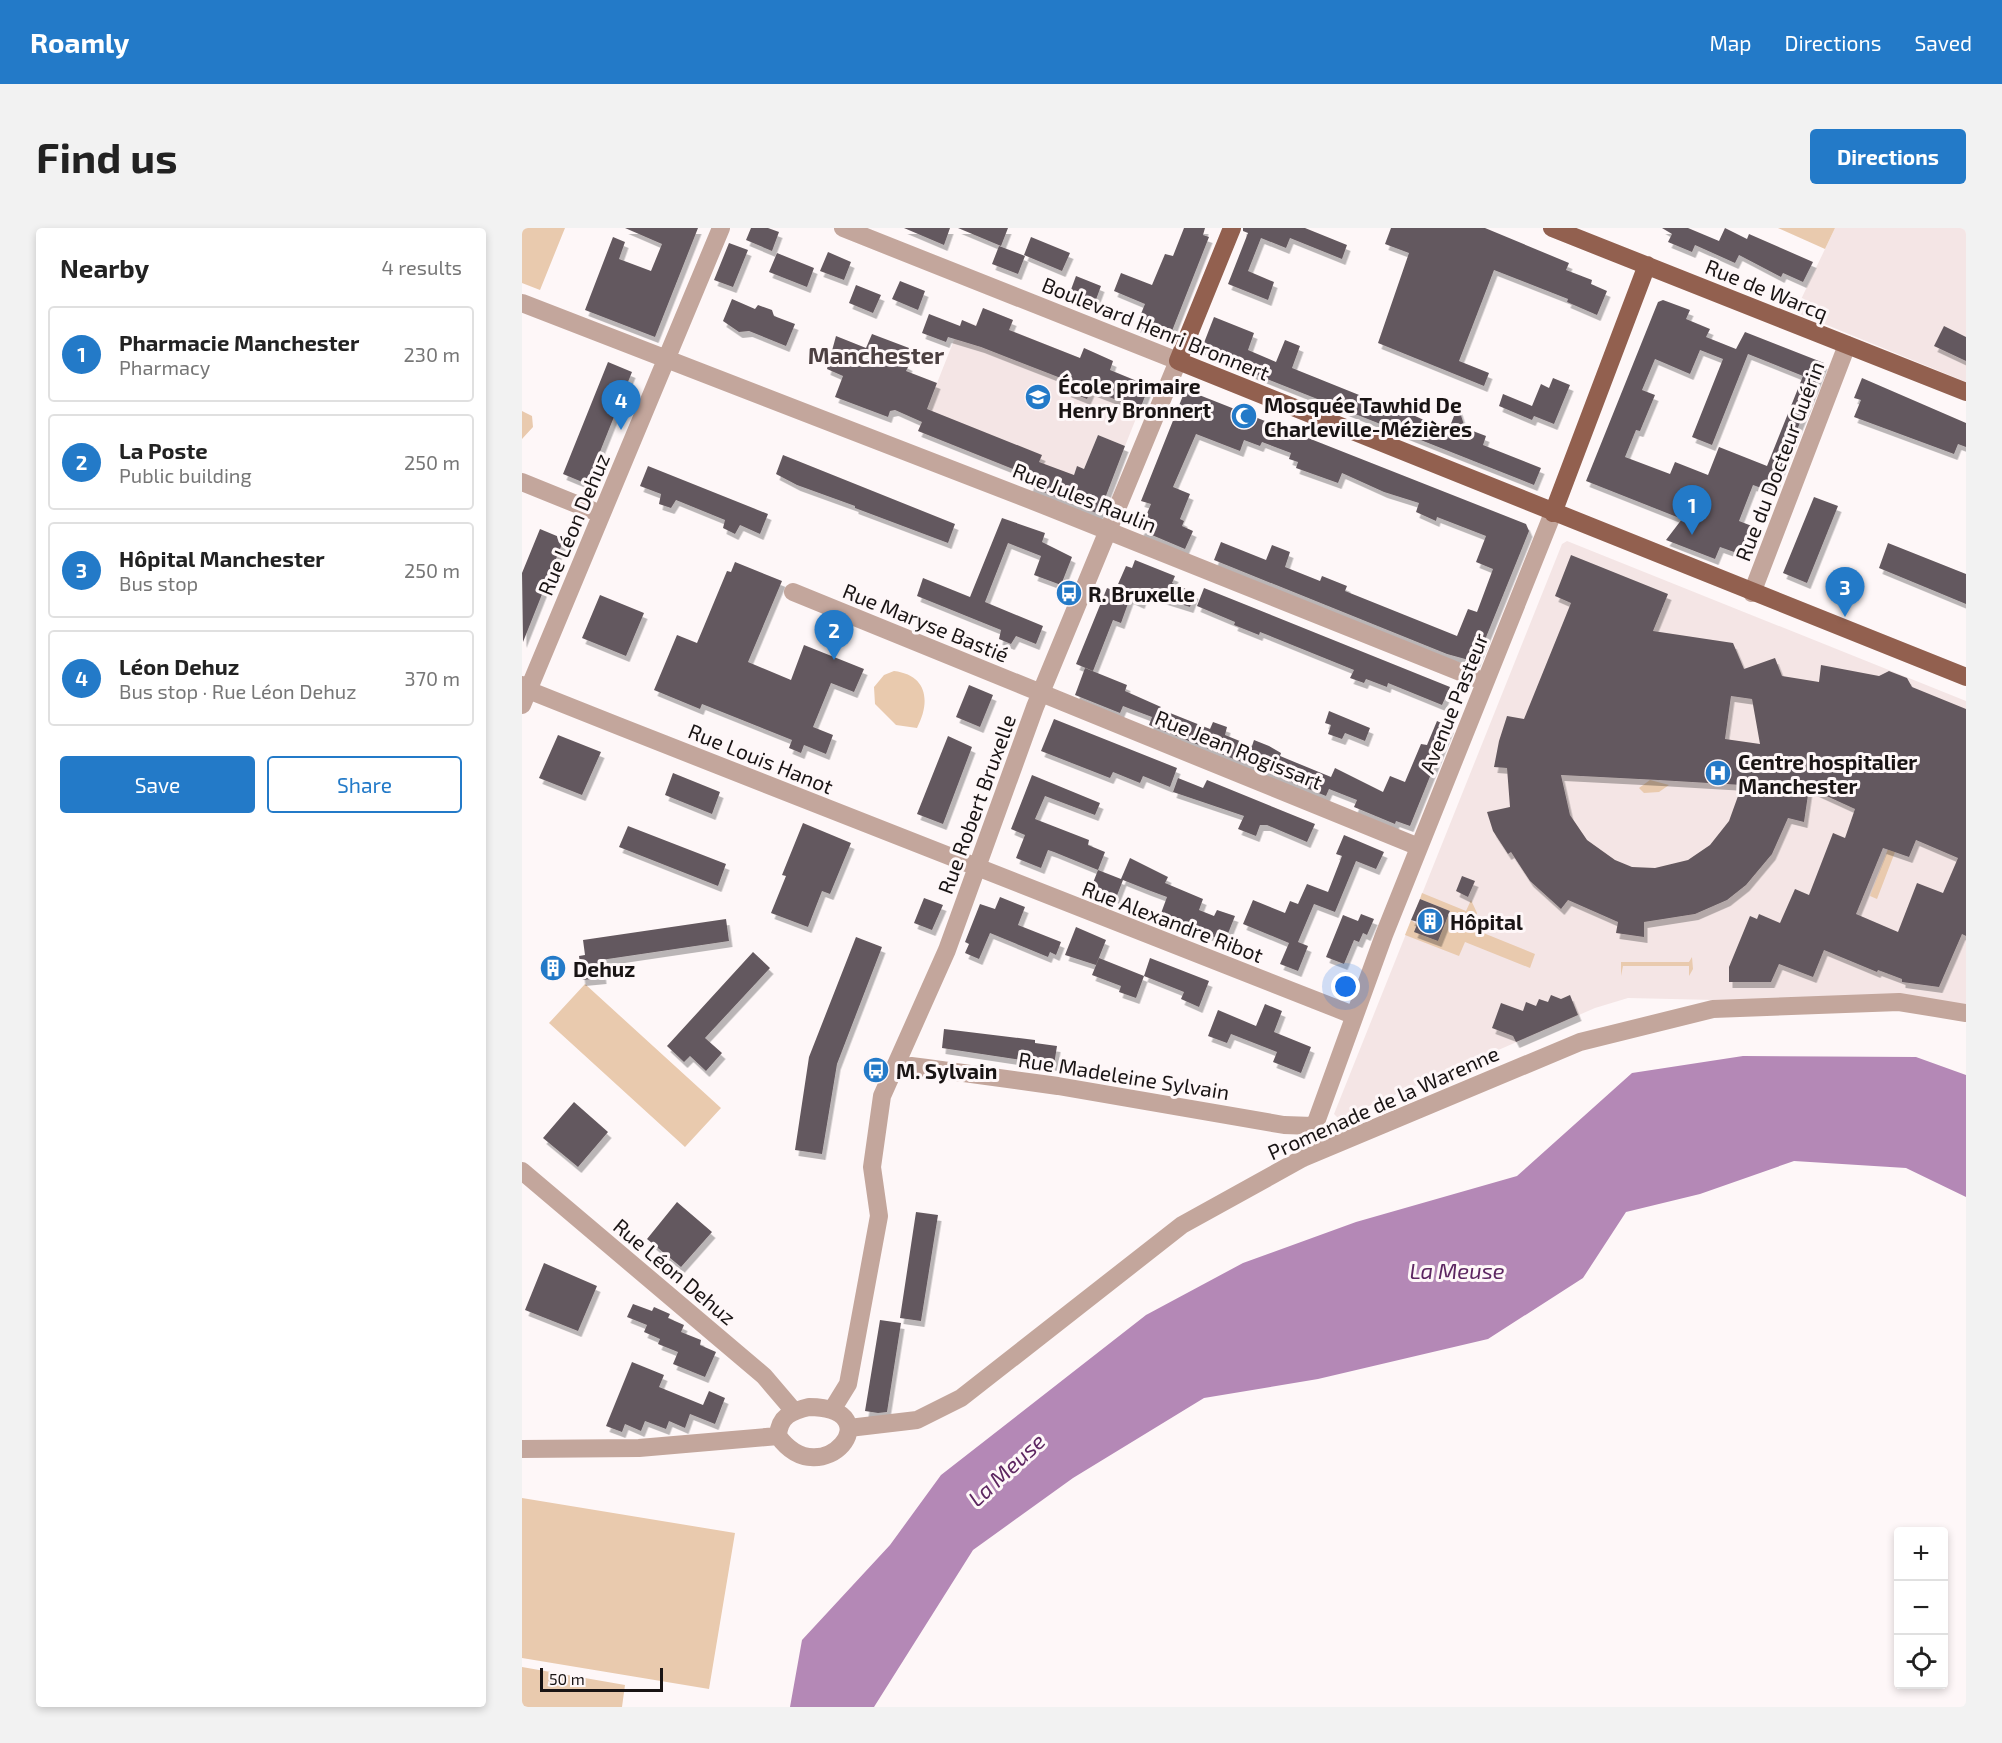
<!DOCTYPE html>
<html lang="en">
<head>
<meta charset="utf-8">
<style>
	body { margin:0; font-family:"Exo 2",sans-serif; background:#f2f2f2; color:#222 }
	.controls { position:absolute; right:18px; bottom:18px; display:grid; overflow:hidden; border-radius:6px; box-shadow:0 3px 9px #0003 }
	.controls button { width:54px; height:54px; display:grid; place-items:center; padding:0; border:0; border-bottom:2px solid #e0e0e0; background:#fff; color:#222; font:30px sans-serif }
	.scale { position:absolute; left:18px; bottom:15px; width:123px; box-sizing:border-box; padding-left:6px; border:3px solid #191414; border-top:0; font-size:16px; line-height:21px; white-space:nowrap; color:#191414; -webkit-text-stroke:4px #fef7f8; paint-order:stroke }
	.you { position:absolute; left:824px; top:759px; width:21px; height:21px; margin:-15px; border:4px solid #fff; border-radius:50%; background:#1a73e8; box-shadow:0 0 0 9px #1a73e833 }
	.badge { display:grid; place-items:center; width:39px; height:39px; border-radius:50%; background:#237ac8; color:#fff; font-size:20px; font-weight:700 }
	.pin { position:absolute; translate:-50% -50px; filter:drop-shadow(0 2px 3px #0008) }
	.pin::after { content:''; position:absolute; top:32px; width:21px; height:18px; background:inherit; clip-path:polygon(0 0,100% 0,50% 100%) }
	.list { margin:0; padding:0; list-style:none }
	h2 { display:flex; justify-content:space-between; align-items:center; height:78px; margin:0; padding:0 24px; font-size:26px }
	h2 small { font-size:20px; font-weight:400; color:#767676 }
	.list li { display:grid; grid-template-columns:39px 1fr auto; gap:18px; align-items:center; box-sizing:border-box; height:96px; margin:0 12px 12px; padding:0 12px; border:2px solid #e0e0e0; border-radius:6px }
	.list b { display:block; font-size:22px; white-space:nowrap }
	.list p { margin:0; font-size:20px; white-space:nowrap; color:#767676 }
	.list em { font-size:20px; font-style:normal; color:#767676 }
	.actions { display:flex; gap:12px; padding:18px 24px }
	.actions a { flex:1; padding:14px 0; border:2px solid #237ac8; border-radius:6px; text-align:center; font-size:21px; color:#237ac8 }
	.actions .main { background:#237ac8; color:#fff }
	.icon { flex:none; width:33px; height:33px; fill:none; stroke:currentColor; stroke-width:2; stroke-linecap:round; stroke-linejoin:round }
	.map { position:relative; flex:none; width:1444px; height:1479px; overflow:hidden; border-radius:6px }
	header { display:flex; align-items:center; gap:36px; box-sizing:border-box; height:84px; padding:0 30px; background:#237ac8; color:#fff }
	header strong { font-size:28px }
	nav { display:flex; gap:33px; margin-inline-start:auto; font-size:21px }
	.intro { display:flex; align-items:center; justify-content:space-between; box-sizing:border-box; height:144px; padding:0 36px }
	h1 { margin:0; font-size:42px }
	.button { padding:15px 27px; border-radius:6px; background:#237ac8; color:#fff; font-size:21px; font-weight:700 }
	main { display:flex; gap:36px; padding:0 36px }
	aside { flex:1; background:#fff; border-radius:6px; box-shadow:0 3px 9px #0003 }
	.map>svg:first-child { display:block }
	.built { fill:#f4e5e5 }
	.green { fill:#e9caae }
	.water { fill:#b488b6 }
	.building { fill:#64595e; fill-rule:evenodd; filter:url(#shadow) }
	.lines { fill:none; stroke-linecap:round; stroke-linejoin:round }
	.minor { stroke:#c3a69c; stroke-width:18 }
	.major { stroke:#92604f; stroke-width:18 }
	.labels { text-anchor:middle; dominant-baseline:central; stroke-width:6; stroke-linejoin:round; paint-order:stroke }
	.street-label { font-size:21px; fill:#191414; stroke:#fef7f8 }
	.poi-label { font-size:21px; font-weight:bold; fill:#191414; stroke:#fef7f8; text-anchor:start }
	.water-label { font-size:22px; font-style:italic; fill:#5d2661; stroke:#fef7f8 }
	.quarter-label { font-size:24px; font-weight:bold; fill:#4d4142; stroke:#fef7f8 }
</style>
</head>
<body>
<header>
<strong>Roamly</strong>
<nav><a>Map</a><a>Directions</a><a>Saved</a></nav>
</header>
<div class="intro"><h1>Find us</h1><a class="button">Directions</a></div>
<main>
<aside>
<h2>Nearby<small>4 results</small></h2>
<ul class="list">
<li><span class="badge">1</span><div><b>Pharmacie Manchester</b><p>Pharmacy</p></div><em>230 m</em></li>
<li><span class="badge">2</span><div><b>La Poste</b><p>Public building</p></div><em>250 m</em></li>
<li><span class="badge">3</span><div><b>Hôpital Manchester</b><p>Bus stop</p></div><em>250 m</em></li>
<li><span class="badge">4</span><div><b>Léon Dehuz</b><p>Bus stop · Rue Léon Dehuz</p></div><em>370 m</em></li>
</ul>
<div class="actions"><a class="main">Save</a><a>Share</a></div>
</aside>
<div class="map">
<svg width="1444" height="1479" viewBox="0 0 1444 1479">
	<defs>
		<filter id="shadow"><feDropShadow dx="3.5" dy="6" stdDeviation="0" flood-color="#0004"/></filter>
	</defs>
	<rect width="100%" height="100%" fill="#fef7f8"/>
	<!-- built -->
	<path class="built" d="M1313,0H1444V154L1273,84Z
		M461,80L491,92L488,102L558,130L562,120L591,133L588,142L627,158L603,218L576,207L562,241L555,239L542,272L507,258L510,249L396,203L440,92L454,97Z
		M1045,313L1444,473V778L1106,770L1073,780L817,891L812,886L1040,316Z"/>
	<!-- green -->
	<path class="green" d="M0,0H43L18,62L0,55Z
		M1256,0H1313L1303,21Z
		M0,183L10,188L11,199L0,211Z
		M372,443C405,447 409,473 395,500L374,497L353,476L352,459L362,447Z
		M1128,552L1147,557L1137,564L1122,565L1117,560Z
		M1366,621L1373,624L1355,671L1348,668Z
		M900,665L944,683L949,672L955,685L949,700L1013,726L1008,740L943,714L937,728L883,707L889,692L916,712L928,683L898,671Z
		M1170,729L1171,741L1167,748V738H1101L1099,748V734H1167Z
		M63,756L199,880L163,919L27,795Z
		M0,1270L213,1305L187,1461L0,1430Z
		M0,1439L103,1457L100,1479H0Z"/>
	<!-- water -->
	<path class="water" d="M1221,828L1394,829L1444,847V969L1384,940L1272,933L1178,966L1104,984L1061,1050L966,1111L796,1151L682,1170L551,1250L451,1322L352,1479H268L280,1412L368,1317L419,1247L624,1087L721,1035L834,994L995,948L1110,845Z"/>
	<!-- building -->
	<path class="building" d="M103,0H176L133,109L63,82L91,9L103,14L97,31L129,43L140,16Z
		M229,0H246L257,4L250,23L224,12Z
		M382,0H428L422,17Z
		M436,0H486L479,18Z
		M662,0H683L681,7L687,9L648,108L643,110L614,98L623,76L592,63L599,45L630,57L643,26L651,28Z
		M721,0H783L825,17L820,31L768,10L764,20L739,10L726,43L752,54L746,72L706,56L726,5L721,3Z
		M869,0H963L1047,35L1044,42L1070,52L1069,56L1085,63L1075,87L1045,74L1046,71L972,42L937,133L967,145L962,158L856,115L887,25L863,16Z
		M1140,0H1166L1197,13L1203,0L1225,11L1227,6L1291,34L1281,54L1261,45L1259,49L1217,27L1213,35L1173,17L1170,24L1146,14L1150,6Z
		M509,9L548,25L540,43L502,27Z
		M207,15L226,22L211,59L192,52Z
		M477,18L503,28L496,46L470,36Z
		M306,24L329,34L322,52L298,43Z
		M255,25L292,40L285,59L247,44Z
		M554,48L579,58L572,77L547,67Z
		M378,53L403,63L396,82L370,71Z
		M334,57L359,67L351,85L327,75Z
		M210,71L233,81L236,77L250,82L252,88L273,96L264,118L227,103L217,104L201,93Z
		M1141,72L1168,82L1164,91L1188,101L1184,109L1214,121L1223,104L1302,135L1250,264L1231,257L1217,293L1235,300L1228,319L1224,317L1212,324L1198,319L1193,331L1144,312L1160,291L1064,253L1136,74ZM1178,122L1201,131L1170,209L1190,217L1226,126L1281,148L1245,238L1197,219L1186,247L1153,234L1148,246L1103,229L1114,202L1118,203L1133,167L1120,162L1133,131L1168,146Z
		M461,80L491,92L487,102L558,130L562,120L591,133L588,142L627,158L618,181L569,162L565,171L545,163L549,154L459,119L426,109L424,114L400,105L407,86L438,98L440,92L454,98Z
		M692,89L732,105L726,122L754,134L763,112L778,118L770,140L857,175L858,172L926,203L936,178L943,200L964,208L961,217L1019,240L1012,257L682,126L680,120Z
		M1422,98L1444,109V133L1412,118Z
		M350,106L387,120L381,134L387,137L384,143L415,155L405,181L520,227L517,234L552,247L555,238L562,241L576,207L603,218L577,286L507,258L511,249L396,203L400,194L373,182L368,183L366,189L313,169L321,148L305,141L314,108L344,120Z
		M86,134L110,144L65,256L41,246Z
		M1031,150L1048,157L1032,196L1012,188L1010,192L977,178L981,166L1010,178L1019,156L1027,160Z
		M1340,150L1444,195V219L1436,216L1432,226L1332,189L1339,172L1332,170Z
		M667,163L1004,296L1007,303L954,434L925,426L692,332L699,314L744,332L750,317L768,324L763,339L798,353L800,348L825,358L823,363L935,408L946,381L955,384L971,341L954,334L964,308L915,289L914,293L894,284L897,275L862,264L820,245L816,255L774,240L776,234L767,231L769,225L740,214L738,218L722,212L718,223L674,206L651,259L668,266L658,291L662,293L660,298L671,303L663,321L618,302L629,276L619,273L662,165Z
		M261,227L433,296L426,315L333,280V278L275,257L254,246Z
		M126,238L246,286L238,306L218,297L213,306L201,300L203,292L154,272L149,280L137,276L139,266L118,258Z
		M1292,269L1316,278L1285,355L1261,345Z
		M480,290L523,305L520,314L550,329L539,357L512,347L519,328L486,315L463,374L521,398L514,416L494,408L489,416L477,411L479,402L395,368L401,350L448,369Z
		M18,301L42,311L1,414L0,345Z
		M1366,315L1444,346V376L1357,340Z
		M1049,327L1146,366L1131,403L1211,415L1222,441L1253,430L1260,448L1297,454L1299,437L1357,448L1367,443L1385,450L1390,459L1444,481V708L1440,706L1417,759L1380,754V751L1356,742L1355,744L1302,722L1291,749L1257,736L1249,754H1207V739L1228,688L1235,691L1237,686L1258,695L1273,661L1287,667L1311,605L1323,610L1333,581L1287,560L1282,594L1266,590L1250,626L1224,657L1205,672L1173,686L1122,694V709L1094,705L1096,694L1046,672L1039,681L1008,653L989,624L986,626L971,603L965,584L988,579L985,540L972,539L977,513L985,488L1002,491L1049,375L1033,368ZM1209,468L1230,471L1238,516L1203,511ZM1039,547L1136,552L1220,557L1207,593L1188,617L1166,632L1133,640L1110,639L1093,632L1065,612L1048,587ZM1394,612L1436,630L1421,665L1395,655L1376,704L1334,686L1361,620L1387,629Z
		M613,332L653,348L650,355L673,365L668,379L623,365L619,375L608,370L599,395L591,392L571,443L554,436L585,360L593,363L604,338L610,340Z
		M213,334L260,353L226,434L269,452L282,417L342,441L332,464L309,455L291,499L311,507L304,526L282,517L279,525L267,520L270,512L180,476L178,481L132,462L155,407L175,415L205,343L209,344Z
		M682,360L928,459L920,477L866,455L865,459L844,451L842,455L828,450L832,442L738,404L737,407L712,397L713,394L675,378Z
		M78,367L122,385L104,428L60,410Z
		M563,440L605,457L603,463L639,479L638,481L688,501L691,494L705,499L703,507L730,518L732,512L747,518L759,525L758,528L809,549L813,540L861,564L868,548L883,554L899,516L905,517L915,493L928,499L888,598L874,593L873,596L832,579L835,572L807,561L804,568L627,497L630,489L606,480L601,478L598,485L553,467Z
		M447,457L471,467L458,499L434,489Z
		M807,483L848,500L843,513L823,505L820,511L806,506L809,497L803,495Z
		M532,491L655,540L648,559L621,548L618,555L591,544L588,550L519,523Z
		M36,507L79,524L60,567L17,550Z
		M426,508L450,519L421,596L395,586Z
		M151,545L198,564L190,586L143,567Z
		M510,547L578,575L573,587L523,568L513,591L567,612L566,617L583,624L576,642L599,651L608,630L646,649L643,655L681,671L677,682L692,688L695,682L713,688L703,713L638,688L645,669L626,662L601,652L594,670L569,660L576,642L532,624L526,622L519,640L494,630L503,607L489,601Z
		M656,550L681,560L685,552L793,596L785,614L745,597H738L734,608L716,601L722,588L651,564Z
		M281,595L329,615L308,666L300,663L286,699L249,685L264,648L260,647Z
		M106,598L204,636L196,658L97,619Z
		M822,607L862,624L854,641L834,633L813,684L792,676L776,714L786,718L776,743L758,736L767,715L721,696L731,672L763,685L768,673L776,676L785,656L806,664L820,628L814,626Z
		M940,648L953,653L946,669L934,663Z
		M478,669L503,679L496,697L539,714L534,727L528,724L526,729L468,705L457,731L443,725L447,716L443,714L458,676L473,681Z
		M402,670L421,677L410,702L392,695Z
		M898,671L928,683L916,713L892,704L896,694L889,692Z
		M839,686L852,691L845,707L841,705L837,714L832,712L822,736L804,729L821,687L836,693Z
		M204,691L207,713L79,732L81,750L60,752L57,728L63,727L61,712Z
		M554,699L584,712L574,737L543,727Z
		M334,709L360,719L315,836L300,926L273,922L287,829Z
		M231,724L248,740L183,810L200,825L184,843L168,828L162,834L145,818Z
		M577,730L622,748L628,730L687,753L677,779L659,771L662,764L622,748L614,770L597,764L599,758L570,747Z
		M1029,767L1039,771L1048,767L1056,787L994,814L991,808L970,800L979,775L1001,783L1004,774L1014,778L1017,771L1026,774Z
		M743,776L760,783L752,804L789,819L779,845L751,834L755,824L709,806L705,815L686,808L696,782L734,798Z
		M422,801L513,812V815L535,818L532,837L420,820Z
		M52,874L86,904L56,939L21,910Z
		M155,974L190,1004L159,1039L125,1011Z
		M394,984L416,987L399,1093L378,1090Z
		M22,1035L75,1058L56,1103L3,1082Z
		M111,1076L130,1083L132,1079L148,1086L146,1090L162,1097L159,1104L179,1112L178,1117L194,1124L183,1149L151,1136L156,1124L136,1116L138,1111L122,1104L125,1097L105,1089Z
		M358,1092L379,1095L365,1184L356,1185L343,1183Z
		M110,1134L142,1147L137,1159L181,1177L187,1163L203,1170L193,1196L168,1186L163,1200L147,1193L144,1201L123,1193L119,1203L103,1196L100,1204L84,1198Z"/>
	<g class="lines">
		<!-- minor -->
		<path class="minor" d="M0,75L524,278L963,454
			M0,254L79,286
			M271,364L897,619
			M1230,365L1325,117
			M0,457L6,462L99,499L831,787
			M0,477L199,0
			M371,846L389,838L405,840L536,858L762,897L791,898
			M781,930L862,707L1031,285
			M0,943L242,1148L271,1182
			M287,1179C372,1180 300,1269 256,1208C257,1188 270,1183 287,1179Z
			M310,1182L326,1156L357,988L350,939L360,868L425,722L513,479L656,133L321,0
			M327,1200L395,1192L439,1170L660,997L781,930L1058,814L1191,781L1377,774L1444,785
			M0,1221L117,1220L256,1208"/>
		<!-- major -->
		<path class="major" d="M710,0L656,133L1444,449
			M1030,0L1444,164
			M1031,285L1125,37"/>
	</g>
	<!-- icons -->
	<defs>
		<symbol id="school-disc" viewBox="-11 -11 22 22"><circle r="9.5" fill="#237ac8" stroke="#fef7f8"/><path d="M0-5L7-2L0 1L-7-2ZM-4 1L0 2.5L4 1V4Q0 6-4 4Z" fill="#fff"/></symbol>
		<symbol id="mosque-disc" viewBox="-11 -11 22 22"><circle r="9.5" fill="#237ac8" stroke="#fef7f8"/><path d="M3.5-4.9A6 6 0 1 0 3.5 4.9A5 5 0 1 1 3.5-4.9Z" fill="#fff"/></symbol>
		<symbol id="bus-disc" viewBox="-11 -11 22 22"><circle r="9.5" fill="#237ac8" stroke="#fef7f8"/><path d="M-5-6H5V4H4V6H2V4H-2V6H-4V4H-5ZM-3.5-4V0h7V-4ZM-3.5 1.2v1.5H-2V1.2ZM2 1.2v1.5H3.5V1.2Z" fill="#fff"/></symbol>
		<symbol id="hospital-disc" viewBox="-11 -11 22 22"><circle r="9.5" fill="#237ac8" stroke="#fef7f8"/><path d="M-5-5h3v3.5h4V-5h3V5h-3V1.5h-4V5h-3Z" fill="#fff"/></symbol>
		<symbol id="building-disc" viewBox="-11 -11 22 22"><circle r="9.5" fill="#237ac8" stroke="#fef7f8"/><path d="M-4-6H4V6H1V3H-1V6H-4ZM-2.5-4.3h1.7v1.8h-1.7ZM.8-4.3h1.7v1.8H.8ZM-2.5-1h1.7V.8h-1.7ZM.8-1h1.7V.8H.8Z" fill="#fff"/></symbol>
	</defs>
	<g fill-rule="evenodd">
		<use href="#school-disc" x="501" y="154" width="30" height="30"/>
		<use href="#mosque-disc" x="707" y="173" width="30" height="30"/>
		<use href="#bus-disc" x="532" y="350" width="30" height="30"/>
		<use href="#hospital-disc" x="1181" y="530" width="30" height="30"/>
		<use href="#building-disc" x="893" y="678" width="30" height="30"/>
		<use href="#building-disc" x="16" y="725" width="30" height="30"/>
		<use href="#bus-disc" x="339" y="827" width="30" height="30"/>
	</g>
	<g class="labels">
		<!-- street labels -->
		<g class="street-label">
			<text transform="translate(1245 61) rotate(22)">Rue de Warcq</text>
			<text transform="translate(634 100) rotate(22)">Boulevard Henri Bronnert</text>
			<text transform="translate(1257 233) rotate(-69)">Rue du Docteur Guérin</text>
			<text transform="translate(563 269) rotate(22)">Rue Jules Raulin</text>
			<text transform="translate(51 296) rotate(-67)">Rue Léon Dehuz</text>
			<text transform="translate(404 394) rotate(22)">Rue Maryse Bastié</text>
			<text transform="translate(931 475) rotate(-68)">Avenue Pasteur</text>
			<text transform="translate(717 521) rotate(22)">Rue Jean Rogissart</text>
			<text transform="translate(239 530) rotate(22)">Rue Louis Hanot</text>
			<text transform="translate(454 576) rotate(-70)">Rue Robert Bruxelle</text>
			<text transform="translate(651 693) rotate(21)">Rue Alexandre Ribot</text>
			<text transform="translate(602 847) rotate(9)">Rue Madeleine Sylvain</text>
			<text transform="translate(861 874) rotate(-24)">Promenade de la Warenne</text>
			<text transform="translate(153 1043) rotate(40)">Rue Léon Dehuz</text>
		</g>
		<!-- poi labels -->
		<g class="poi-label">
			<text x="536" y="157">École primaire<tspan x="536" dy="24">Henry Bronnert</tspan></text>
			<text x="742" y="176">Mosquée Tawhid De<tspan x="742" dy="24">Charleville-Mézières</tspan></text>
			<text x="566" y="365">R. Bruxelle</text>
			<text x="1216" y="533">Centre hospitalier<tspan x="1216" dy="24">Manchester</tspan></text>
			<text x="928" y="693">Hôpital</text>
			<text x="51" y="740">Dehuz</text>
			<text x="374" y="842">M. Sylvain</text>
		</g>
		<!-- water labels -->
		<g class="water-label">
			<text x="935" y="1042">La Meuse</text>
			<text transform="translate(484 1241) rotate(-43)">La Meuse</text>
		</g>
		<!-- quarter labels -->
		<g class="quarter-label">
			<text x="354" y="126">Manchester</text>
		</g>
	</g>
</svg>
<div class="controls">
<button>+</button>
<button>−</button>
<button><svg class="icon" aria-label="locate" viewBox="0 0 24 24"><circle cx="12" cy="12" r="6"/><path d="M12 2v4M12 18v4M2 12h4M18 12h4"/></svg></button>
</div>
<div class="scale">50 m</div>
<div class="you"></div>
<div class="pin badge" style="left:1170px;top:307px">1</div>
<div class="pin badge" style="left:312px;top:432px">2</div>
<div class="pin badge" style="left:1323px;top:389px">3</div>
<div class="pin badge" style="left:99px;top:202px">4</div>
</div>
</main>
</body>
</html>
